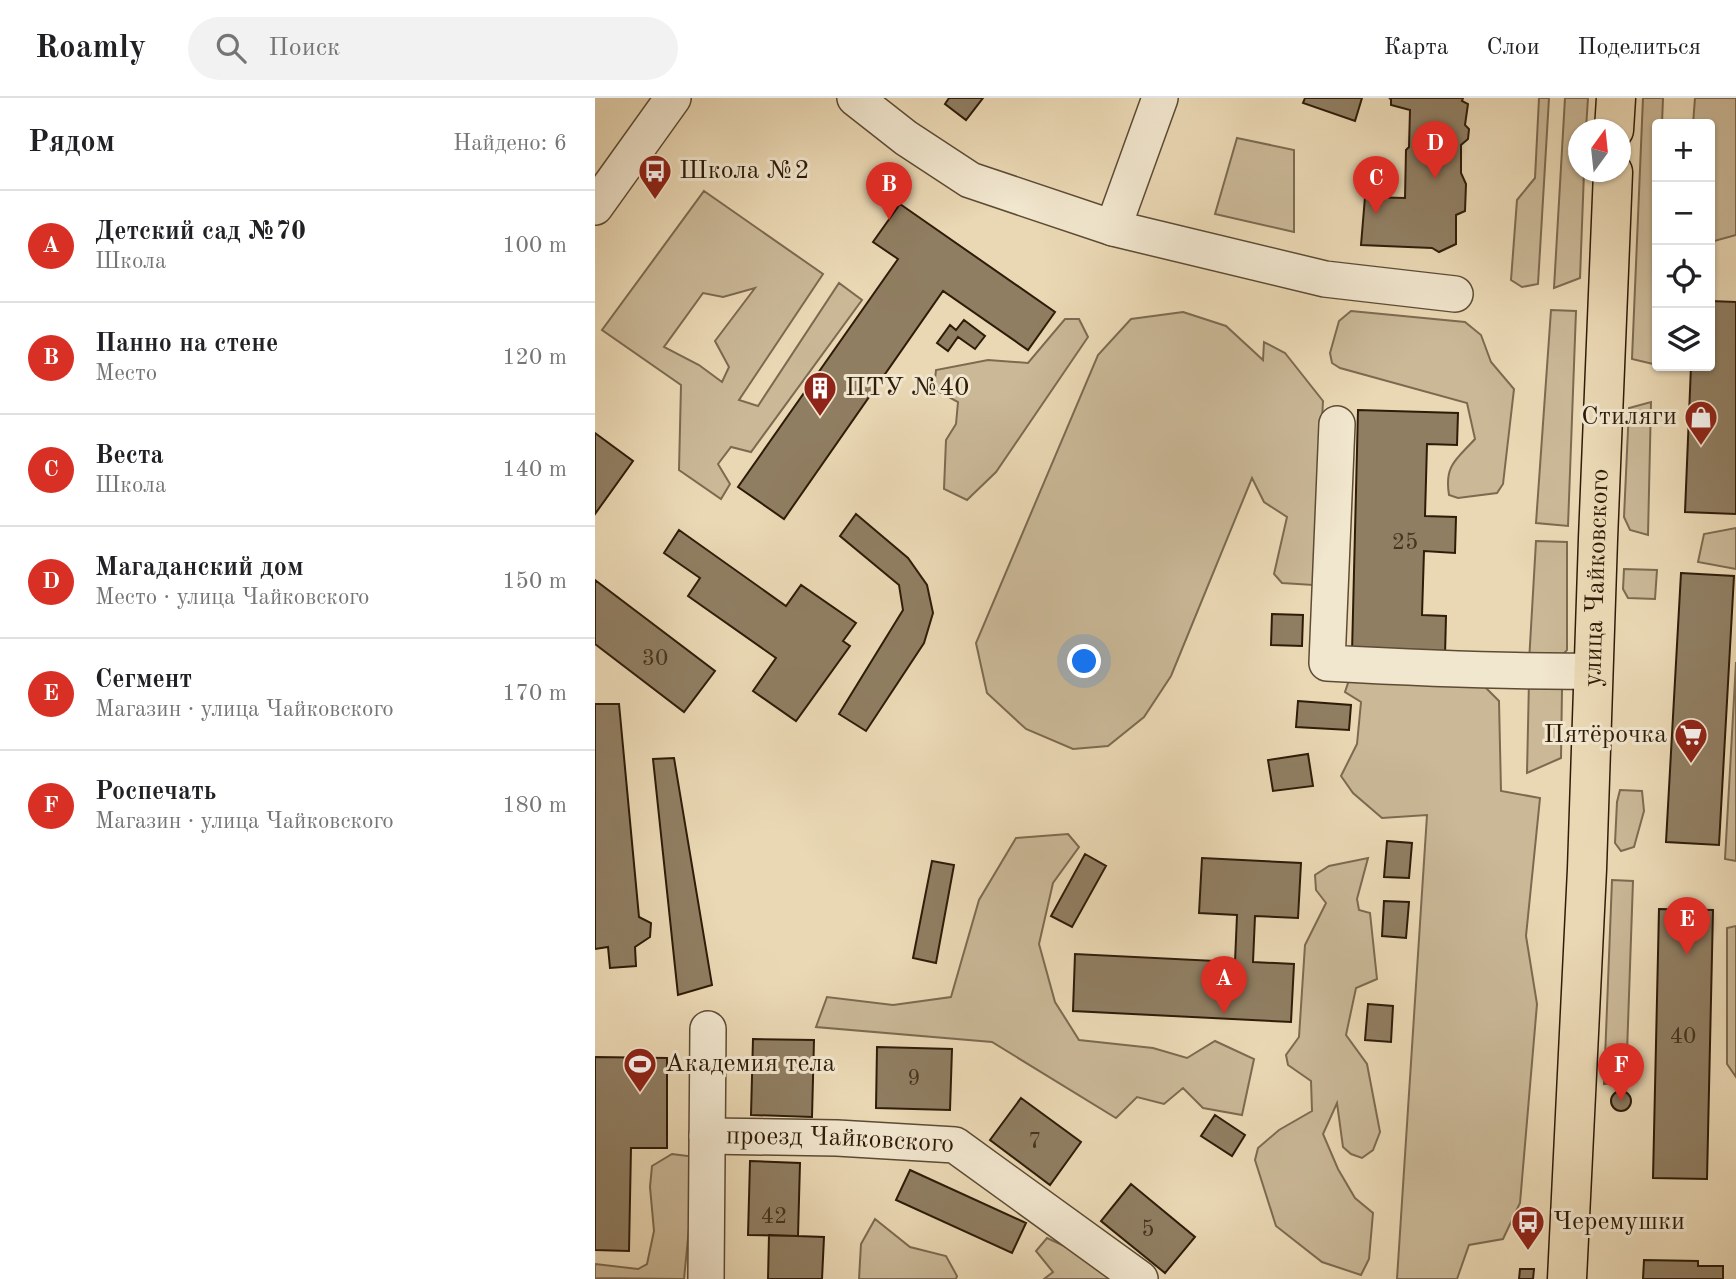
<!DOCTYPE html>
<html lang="ru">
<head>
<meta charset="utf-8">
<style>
	body { margin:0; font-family:"Old Standard TT",serif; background:#f2f2f2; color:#202124 }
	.controls { position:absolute; right:21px; top:21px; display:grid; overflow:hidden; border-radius:7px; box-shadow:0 2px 5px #0004 }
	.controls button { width:63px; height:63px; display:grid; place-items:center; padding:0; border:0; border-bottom:2px solid #e0e0e0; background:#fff; color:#202124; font:35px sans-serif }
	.compass { position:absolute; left:973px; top:21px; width:63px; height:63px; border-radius:50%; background:#fff; box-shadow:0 2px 5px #0004; rotate:15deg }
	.you { position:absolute; left:490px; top:564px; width:24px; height:24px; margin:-18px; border:5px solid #fff; border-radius:50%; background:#1a73e8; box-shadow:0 0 0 10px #1a73e833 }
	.badge { display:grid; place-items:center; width:46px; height:46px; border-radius:50%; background:#d93025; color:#fff; font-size:23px; font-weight:700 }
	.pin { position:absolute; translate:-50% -58px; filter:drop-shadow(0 2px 4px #0008) }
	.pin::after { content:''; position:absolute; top:37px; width:24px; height:21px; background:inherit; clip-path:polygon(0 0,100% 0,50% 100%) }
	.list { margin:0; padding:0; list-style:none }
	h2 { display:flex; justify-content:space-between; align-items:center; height:91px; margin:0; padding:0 28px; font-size:30px }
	h2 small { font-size:23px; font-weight:400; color:#757577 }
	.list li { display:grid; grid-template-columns:46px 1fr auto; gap:21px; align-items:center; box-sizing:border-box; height:112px; padding:0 28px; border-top:2px solid #e0e0e0 }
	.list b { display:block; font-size:26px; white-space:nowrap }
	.list p { margin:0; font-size:23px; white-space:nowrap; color:#757577 }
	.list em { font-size:23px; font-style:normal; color:#757577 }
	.icon { flex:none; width:38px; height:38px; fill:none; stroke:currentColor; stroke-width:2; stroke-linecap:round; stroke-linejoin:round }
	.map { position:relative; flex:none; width:1141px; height:1181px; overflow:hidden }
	header { display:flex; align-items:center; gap:42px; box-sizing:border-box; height:98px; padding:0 35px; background:#fff; border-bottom:2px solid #e0e0e0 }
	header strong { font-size:33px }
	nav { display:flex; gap:38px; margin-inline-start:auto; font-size:24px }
	.search { width:490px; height:63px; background:#f2f2f2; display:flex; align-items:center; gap:18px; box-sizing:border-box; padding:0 24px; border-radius:38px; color:#757577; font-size:26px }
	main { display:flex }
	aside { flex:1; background:#fff }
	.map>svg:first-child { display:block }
	.green { fill:#cab897; stroke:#7c6a50; stroke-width:2; fill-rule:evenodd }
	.building { fill:#907e62; stroke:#2e1c09; stroke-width:2 }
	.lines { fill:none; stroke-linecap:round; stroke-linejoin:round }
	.minor-casing { stroke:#5d4b34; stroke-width:38 }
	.major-casing { stroke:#2e1c09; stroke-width:41 }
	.minor { stroke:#f1e6ce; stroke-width:35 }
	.major { stroke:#ead8b4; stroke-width:38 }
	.labels { text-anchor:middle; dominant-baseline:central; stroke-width:6; stroke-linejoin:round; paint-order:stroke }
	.number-label { font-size:23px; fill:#46341f }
	.poi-label { font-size:26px; fill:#2e1c09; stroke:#f1e6ce; text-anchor:start }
	.street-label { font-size:26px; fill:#2e1c09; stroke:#f1e6ce }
</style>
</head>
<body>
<header>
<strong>Roamly</strong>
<div class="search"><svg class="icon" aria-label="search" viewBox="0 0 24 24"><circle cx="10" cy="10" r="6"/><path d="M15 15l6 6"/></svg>Поиск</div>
<nav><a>Карта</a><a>Слои</a><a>Поделиться</a></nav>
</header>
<main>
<aside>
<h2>Рядом<small>Найдено: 6</small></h2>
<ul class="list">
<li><span class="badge">A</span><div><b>Детский сад №70</b><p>Школа</p></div><em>100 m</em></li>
<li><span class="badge">B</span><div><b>Панно на стене</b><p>Место</p></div><em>120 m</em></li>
<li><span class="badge">C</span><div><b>Веста</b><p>Школа</p></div><em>140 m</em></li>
<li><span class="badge">D</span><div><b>Магаданский дом</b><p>Место · улица Чайковского</p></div><em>150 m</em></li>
<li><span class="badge">E</span><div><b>Сегмент</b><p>Магазин · улица Чайковского</p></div><em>170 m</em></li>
<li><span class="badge">F</span><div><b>Роспечать</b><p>Магазин · улица Чайковского</p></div><em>180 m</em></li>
</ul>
</aside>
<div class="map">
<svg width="1141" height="1181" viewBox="0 0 1141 1181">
	<rect width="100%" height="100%" fill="#ead8b4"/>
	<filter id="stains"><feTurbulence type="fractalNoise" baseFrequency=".00286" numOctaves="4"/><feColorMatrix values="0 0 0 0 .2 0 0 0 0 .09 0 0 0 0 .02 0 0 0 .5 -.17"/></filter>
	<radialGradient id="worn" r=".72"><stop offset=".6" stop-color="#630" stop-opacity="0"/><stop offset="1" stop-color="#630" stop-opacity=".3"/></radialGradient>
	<!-- green -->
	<path class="green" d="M944,0H954L943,186L927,189L916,182L922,102L940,80Z
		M970,0H993L991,31L984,32V74H989L985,180L959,190Z
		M1048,0H1068L1067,26H1062V155L1058,266L1037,261Z
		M1100,0H1141V137L1116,144L1115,143V26H1098Z
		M642,40L699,52V134L620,116Z
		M109,93L228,176L144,302L163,308L244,185L267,202L156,354L136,349L123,366L135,386L126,401L84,372L86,287L7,232ZM160,190L120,243L134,269L127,284L104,267L69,249L108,195L128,199Z
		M956,212L981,213L973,428L941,425Z
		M756,213L870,224L886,237L896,264L919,291L908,386L902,395L863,400L854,397C849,367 862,361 880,341L872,305L745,270L737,265L735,255L744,223Z
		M588,214L631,228L668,262L669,244L690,255L728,303L718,487L687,485L679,476L692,419L669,404L657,380L576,578L549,619L513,648L478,651L431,631L392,595L381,545L503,257L536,221Z
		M470,221H484L493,239L401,374L372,402L349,391L351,342L361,326L363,304L339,291L341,272L393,262L433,265Z
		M1056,304L1053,437L1035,432L1029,419L1034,310Z
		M1141,430V471L1103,464L1109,436Z
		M941,443L972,444V552L962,564H934Z
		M1029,471L1062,472L1060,501L1033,500L1028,491Z
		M1141,564V763L1130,761Z
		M756,576L883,582L904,603L906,693L945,700L931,838L942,906L925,1105L908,1141L874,1147L862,1181H802L832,717L787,720L758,695L746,678L762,646L766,604L750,594Z
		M934,582H955L967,591L966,660L932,675Z
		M1025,692L1047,693L1049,713L1039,749L1026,753L1020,745L1022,704Z
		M473,736L484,749L458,785L444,846L460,904L484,942L558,950L592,960L620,943L659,961L647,1017L608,1010L588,990L569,1006L542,999L521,1020L397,944L221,929L232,899L298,907L356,899L384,802L421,740Z
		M773,760L762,801L764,812L775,815L782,881L761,890L751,937L772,966L785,1034L778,1052L767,1060L756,1056L748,1049L742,1005L728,1036L743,1071L760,1100L778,1115L774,1161L766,1177L727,1164L681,1128L660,1062L663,1050L684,1032L717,1013L716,983L693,967L691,957L704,939L710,847L731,805L721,792L720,777L734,768Z
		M1017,782L1038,783L1031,983L1009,986Z
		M1141,828V979L1132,966V830Z
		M77,1056L101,1059L89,1181L0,1180V1166L43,1171L52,1166L59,1133L55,1089L57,1068Z
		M280,1121L315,1149L351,1158L362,1178L361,1181H264L266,1146Z
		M452,1140L506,1165L527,1181H449L458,1174L441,1153Z"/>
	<!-- building -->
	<path class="building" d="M354,0H388L371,22L350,6Z
		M710,0H767L760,23L708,5Z
		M794,0H868L867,3L873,6L870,27L874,31L873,41L866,47V75L871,86L870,113L861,117V146L844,154L837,150L766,147L770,99L810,100L811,52L814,49L815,12L796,7V1Z
		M305,106L460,214L433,252L348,193L189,421L143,389L303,161L278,144Z
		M1115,203L1141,204V416L1090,414L1096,268H1115Z
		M369,222L390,238L380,251L363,239L353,253L342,245L355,227L361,232Z
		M763,312L863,315L862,347L832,346L830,418L861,419L860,455L829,453L827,517L851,518L850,558L757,555Z
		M0,335L38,363L0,416Z
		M261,416L313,460L332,487L338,515L329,545L271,633L244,616L308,512L304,487L245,438Z
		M84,432L191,508L206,487L261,525L248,543L255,548L201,623L158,593L181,560L93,498L105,480L69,455Z
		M1086,475L1139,478L1124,747L1071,744Z
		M0,482L120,573L89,614L0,546Z
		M677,516L708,517L707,548L676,547Z
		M703,603L756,607L754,632L701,629Z
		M0,606H24L44,819L56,825L55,839L40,849L41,868L15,870L13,849L0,851Z
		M713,656L718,688L678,693L673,662Z
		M79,660L117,887L83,897L58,661Z
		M792,743L817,745L814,780L789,779Z
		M490,756L511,768L477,829L456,818Z
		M607,760L706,765L703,820L660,818L658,864L699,866L696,924L478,913L480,856L640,864L642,817L604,815Z
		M337,763L359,767L341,865L318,860Z
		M789,803L814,804L811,840L787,838Z
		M1064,811L1118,812L1112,1081L1058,1080Z
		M773,906L798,908L796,944L770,942Z
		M158,941L219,942L217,1019L156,1017Z
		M282,949L357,951L355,1012L281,1010Z
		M0,959L72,960V1050H36L34,1153L0,1152Z
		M1016 1003a10 10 0 1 1 20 0a10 10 0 1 1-20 0Z
		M426,1000L486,1044L455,1087L395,1042Z
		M620,1017L650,1037L637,1058L606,1038Z
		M155,1063L205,1065L203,1138L153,1137Z
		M315,1072L431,1125L417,1155L301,1102Z
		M536,1086L600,1139L570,1175L506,1123Z
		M174,1137L229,1139L227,1181H173Z
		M1049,1162L1103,1163V1168H1128V1181H1048Z
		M925,1171H939L938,1181H924Z"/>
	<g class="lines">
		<defs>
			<g id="minor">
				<path d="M260,0L311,40L375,82L518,130L730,181L860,196"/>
				<path d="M0,109L78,0"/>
				<path d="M518,130L565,0"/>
				<path d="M742,326L732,565C821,570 909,574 999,573"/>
				<path id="s1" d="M112,1038L242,1040L360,1047L545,1181"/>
				<path d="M111,1181L113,931"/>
			</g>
			<g id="major">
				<path d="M1019,32L1021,0"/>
				<path id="s2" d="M972,1181L992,771L1003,441L1018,74"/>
			</g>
		</defs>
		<!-- minor casing -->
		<use href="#minor" class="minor-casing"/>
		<!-- major casing -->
		<use href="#major" class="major-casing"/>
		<!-- minor -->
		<use href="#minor" class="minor"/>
		<!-- major -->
		<use href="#major" class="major"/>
	</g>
	<!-- icons -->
	<defs>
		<symbol id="bus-pin" viewBox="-11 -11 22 30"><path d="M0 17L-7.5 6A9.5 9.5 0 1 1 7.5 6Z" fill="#8f2418" stroke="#f1e6ce"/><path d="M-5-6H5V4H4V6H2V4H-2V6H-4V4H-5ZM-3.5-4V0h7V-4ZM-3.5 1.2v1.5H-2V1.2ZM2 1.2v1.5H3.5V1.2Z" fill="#fff"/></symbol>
		<symbol id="building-pin" viewBox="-11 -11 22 30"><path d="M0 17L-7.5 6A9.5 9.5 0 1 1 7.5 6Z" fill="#8f2418" stroke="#f1e6ce"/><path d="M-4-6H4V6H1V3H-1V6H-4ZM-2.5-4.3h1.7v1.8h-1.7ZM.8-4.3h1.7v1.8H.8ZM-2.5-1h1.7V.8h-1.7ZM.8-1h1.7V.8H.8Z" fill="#fff"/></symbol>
		<symbol id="shop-pin" viewBox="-11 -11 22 30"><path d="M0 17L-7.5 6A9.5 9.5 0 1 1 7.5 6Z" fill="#8f2418" stroke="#f1e6ce"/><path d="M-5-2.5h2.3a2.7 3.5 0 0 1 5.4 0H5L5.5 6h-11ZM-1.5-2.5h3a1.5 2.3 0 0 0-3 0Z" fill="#fff"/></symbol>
		<symbol id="supermarket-pin" viewBox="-11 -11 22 30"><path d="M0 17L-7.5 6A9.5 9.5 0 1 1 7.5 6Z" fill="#8f2418" stroke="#f1e6ce"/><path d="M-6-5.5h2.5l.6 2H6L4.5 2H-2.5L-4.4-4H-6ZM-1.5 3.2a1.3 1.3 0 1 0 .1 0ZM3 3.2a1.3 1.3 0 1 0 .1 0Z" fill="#fff"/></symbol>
		<symbol id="stadium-pin" viewBox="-11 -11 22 30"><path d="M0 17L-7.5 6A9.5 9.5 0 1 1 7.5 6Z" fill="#8f2418" stroke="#f1e6ce"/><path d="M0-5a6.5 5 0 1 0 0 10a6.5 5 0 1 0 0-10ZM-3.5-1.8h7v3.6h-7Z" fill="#fff"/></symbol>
	</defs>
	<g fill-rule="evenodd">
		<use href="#bus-pin" x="41" y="54" width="38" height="52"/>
		<use href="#building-pin" x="206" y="271" width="38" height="52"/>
		<use href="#shop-pin" x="1087" y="300" width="38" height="52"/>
		<use href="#supermarket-pin" x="1077" y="618" width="38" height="52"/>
		<use href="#stadium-pin" x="26" y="947" width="38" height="52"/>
		<use href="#bus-pin" x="914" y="1105" width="38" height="52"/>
	</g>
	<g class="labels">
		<!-- number labels -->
		<g class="number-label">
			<text x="810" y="444">25</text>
			<text x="60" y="560">30</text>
			<text x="1088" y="938">40</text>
			<text x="319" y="980">9</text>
			<text x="440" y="1043">7</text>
			<text x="179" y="1118">42</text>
			<text x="553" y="1131">5</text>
		</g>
		<!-- poi labels -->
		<g class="poi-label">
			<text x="84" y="73">Школа №2</text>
			<text x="250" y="290">ПТУ №40</text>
			<text x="1082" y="319" text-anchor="end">Стиляги</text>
			<text x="1072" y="637" text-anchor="end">Пятёрочка</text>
			<text x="70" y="966">Академия тела</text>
			<text x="958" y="1124">Черемушки</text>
		</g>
		<!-- street labels -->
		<g class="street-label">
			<text stroke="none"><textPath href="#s2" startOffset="702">улица Чайковского</textPath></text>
			<text stroke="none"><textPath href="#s1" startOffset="133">проезд Чайковского</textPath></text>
		</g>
	</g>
	<rect width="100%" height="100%" filter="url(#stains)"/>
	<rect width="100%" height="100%" fill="url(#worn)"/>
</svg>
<div class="controls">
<button>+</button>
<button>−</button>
<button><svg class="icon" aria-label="locate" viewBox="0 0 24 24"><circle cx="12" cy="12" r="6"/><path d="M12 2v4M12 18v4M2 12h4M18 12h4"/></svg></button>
<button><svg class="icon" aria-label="layers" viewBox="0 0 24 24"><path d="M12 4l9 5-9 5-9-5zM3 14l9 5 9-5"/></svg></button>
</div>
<svg class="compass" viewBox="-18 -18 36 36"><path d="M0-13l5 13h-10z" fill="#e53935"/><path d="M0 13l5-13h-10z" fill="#757577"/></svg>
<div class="you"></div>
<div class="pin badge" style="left:629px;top:916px">A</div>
<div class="pin badge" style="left:294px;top:122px">B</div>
<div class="pin badge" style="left:781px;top:116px">C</div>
<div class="pin badge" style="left:840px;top:81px">D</div>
<div class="pin badge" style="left:1092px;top:857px">E</div>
<div class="pin badge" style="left:1026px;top:1003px">F</div>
</div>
</main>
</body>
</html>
